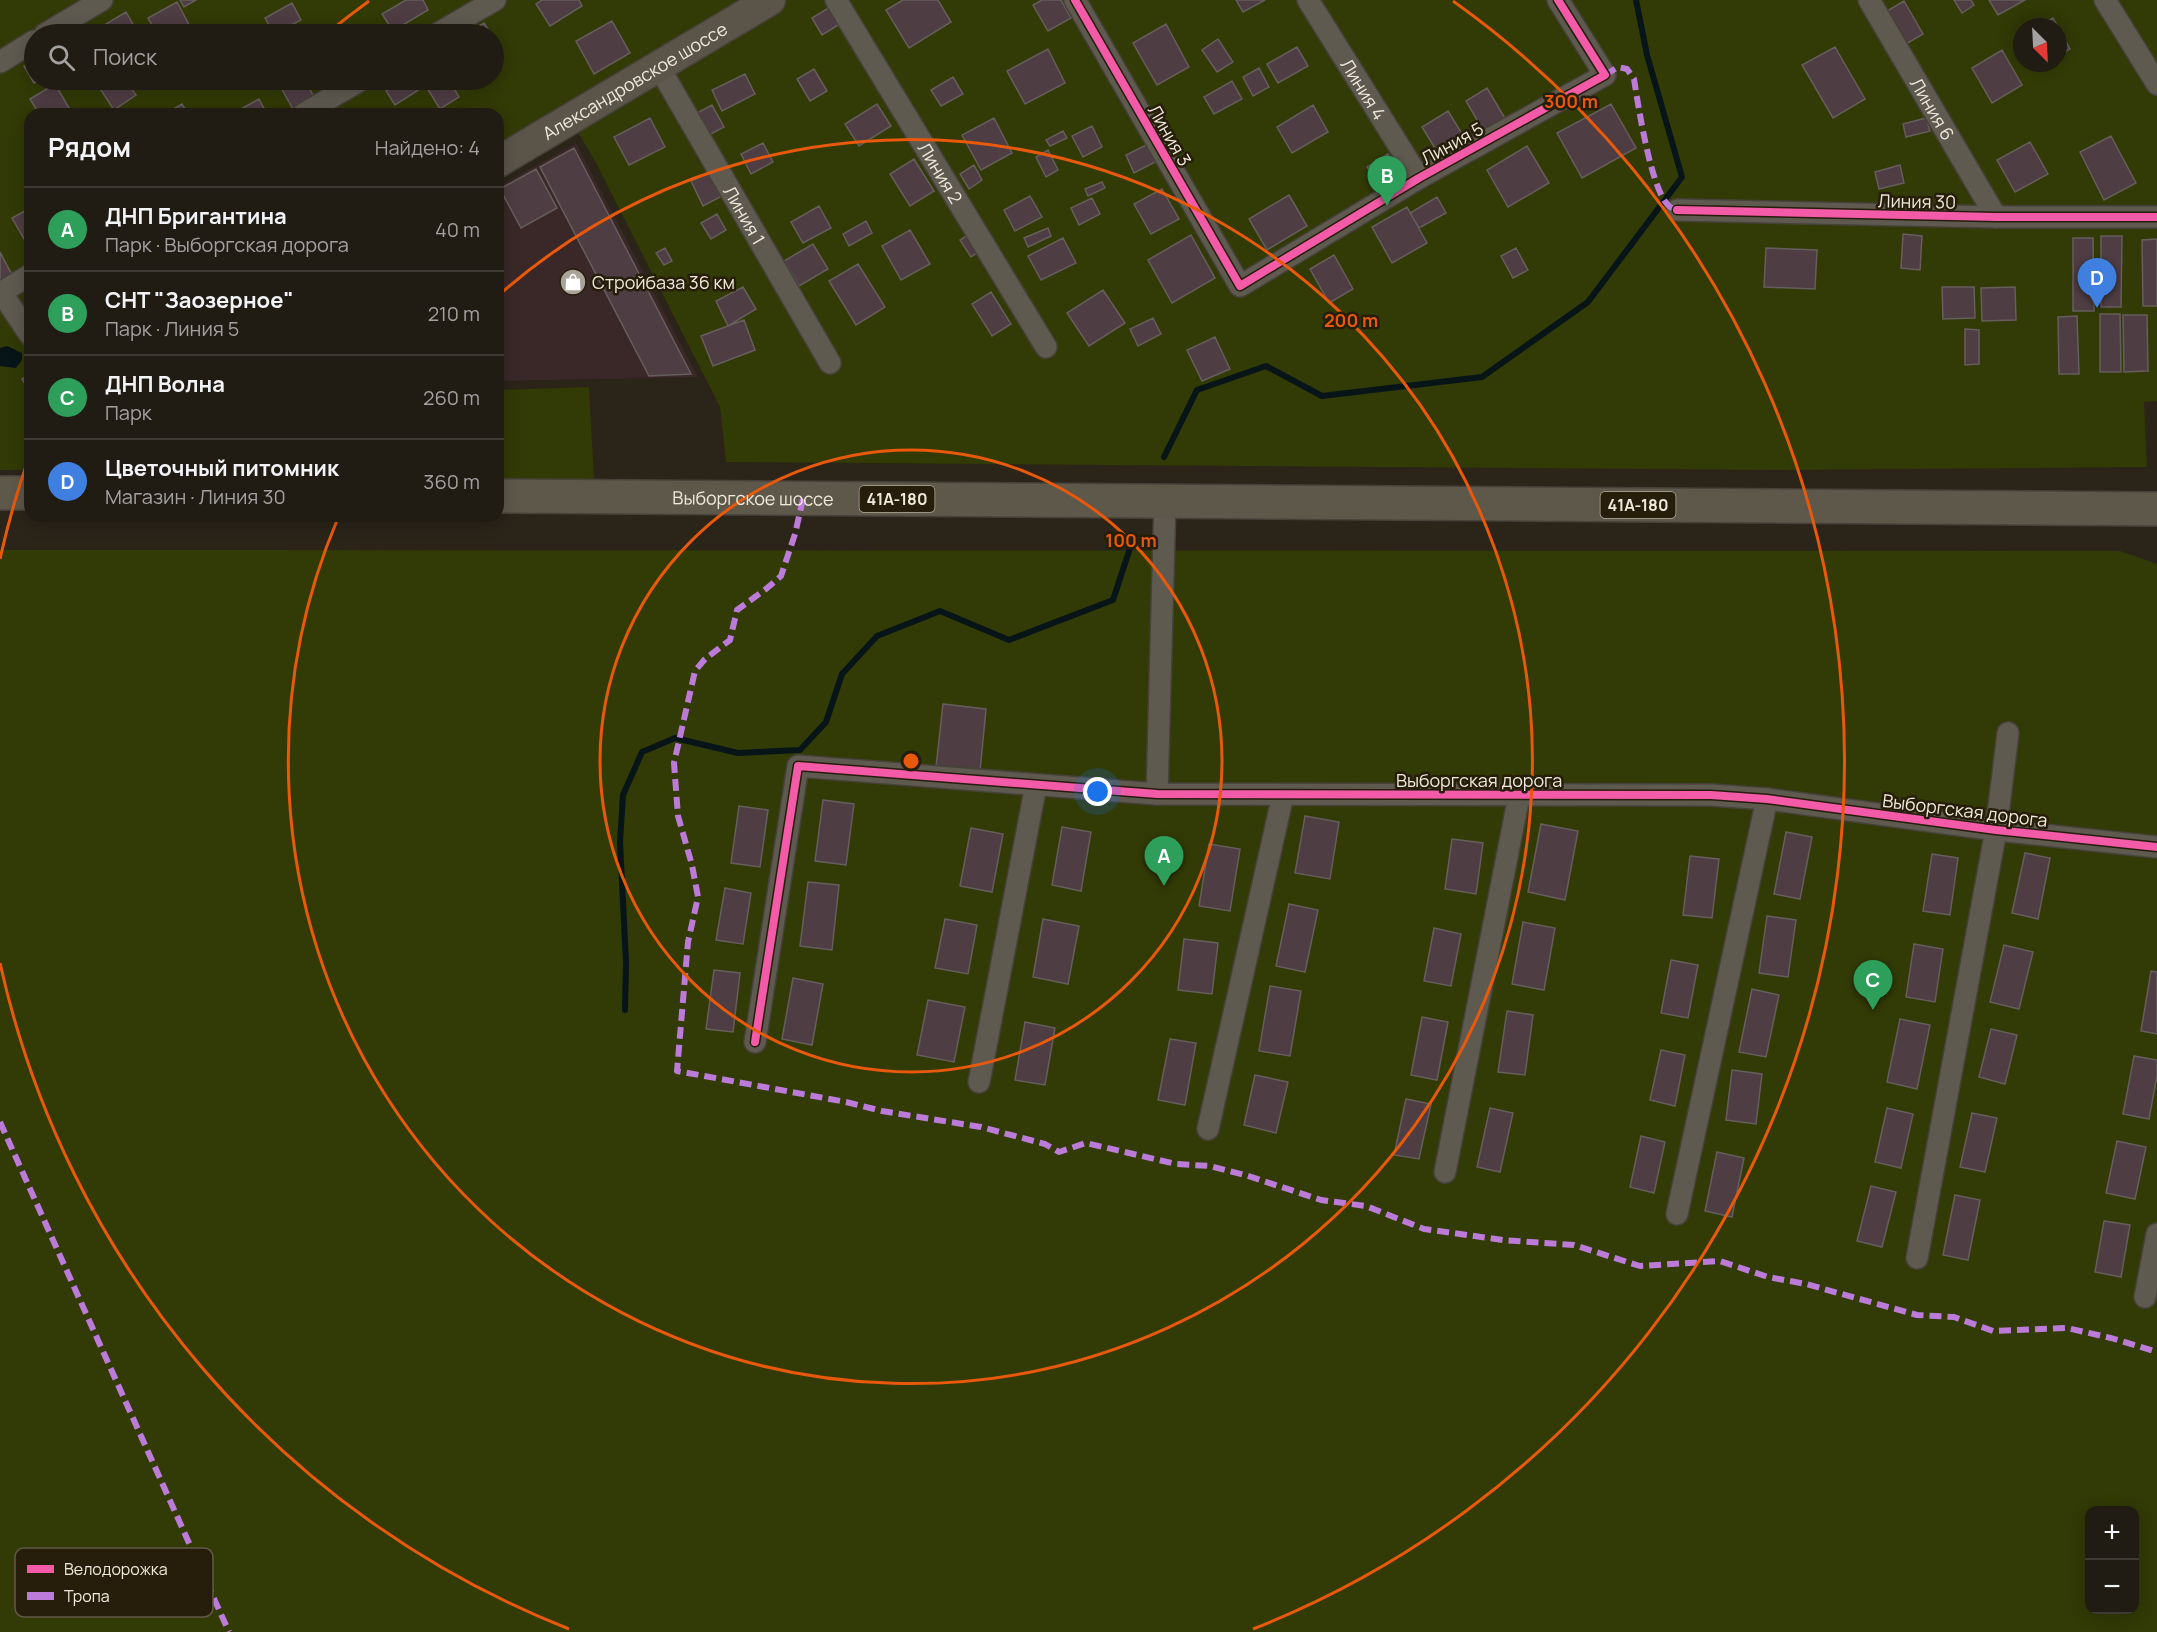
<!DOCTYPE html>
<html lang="ru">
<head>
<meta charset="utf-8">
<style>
	body { margin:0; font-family:Manrope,sans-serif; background:#28241c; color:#f1f3f6 }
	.controls { position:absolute; right:18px; bottom:18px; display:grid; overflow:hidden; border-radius:12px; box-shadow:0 3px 15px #0003 }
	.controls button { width:54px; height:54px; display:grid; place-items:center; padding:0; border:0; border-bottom:2px solid #3d3933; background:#201b13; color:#f1f3f6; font:30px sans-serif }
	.compass { position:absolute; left:2013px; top:18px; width:54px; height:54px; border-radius:50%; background:#201b13; box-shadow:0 3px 15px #0003; rotate:156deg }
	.you { position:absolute; left:1098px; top:792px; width:21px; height:21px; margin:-15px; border:4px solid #fff; border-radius:50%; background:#1a73e8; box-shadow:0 0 0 9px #1a73e833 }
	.badge { display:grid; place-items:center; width:39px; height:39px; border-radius:50%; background:#aaa398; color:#fff; font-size:20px; font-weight:700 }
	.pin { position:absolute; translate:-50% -50px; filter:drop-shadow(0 2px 3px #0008) }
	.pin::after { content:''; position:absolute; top:32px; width:21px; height:18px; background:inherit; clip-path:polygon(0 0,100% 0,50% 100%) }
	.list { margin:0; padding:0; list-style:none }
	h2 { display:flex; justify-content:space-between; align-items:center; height:78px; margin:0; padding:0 24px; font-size:26px }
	h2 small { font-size:20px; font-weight:400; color:#a2a1a0 }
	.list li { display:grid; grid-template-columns:39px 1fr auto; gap:18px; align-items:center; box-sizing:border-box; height:84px; padding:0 24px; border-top:2px solid #3d3933 }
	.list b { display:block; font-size:22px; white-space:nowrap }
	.list p { margin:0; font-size:20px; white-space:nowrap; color:#a2a1a0 }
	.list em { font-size:20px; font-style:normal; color:#a2a1a0 }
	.icon { flex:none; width:33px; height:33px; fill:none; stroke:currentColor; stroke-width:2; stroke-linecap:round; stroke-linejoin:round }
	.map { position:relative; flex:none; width:2157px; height:1632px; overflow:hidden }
	.search { position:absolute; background:#201b13; box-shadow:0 3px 15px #0003; left:24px; top:24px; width:480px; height:66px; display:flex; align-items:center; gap:15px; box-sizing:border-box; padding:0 21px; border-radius:33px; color:#a2a1a0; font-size:22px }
	.panel { position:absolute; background:#201b13; box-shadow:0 3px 15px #0003; left:24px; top:108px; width:480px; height:414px; border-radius:18px }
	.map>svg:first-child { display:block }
	.commercial { fill:#3a2828 }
	.green { fill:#323a06; fill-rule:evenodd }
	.water { fill:#071518 }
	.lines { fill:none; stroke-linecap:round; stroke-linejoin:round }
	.stream { stroke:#071518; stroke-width:6 }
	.building { fill:#4e3d43; stroke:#665e5d; stroke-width:1.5 }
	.street-casing { stroke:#464139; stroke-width:24 }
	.secondary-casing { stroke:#464139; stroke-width:33 }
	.primary-casing { stroke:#464139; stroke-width:36 }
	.street { stroke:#5e5a50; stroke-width:21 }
	.secondary { stroke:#5a5449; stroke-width:30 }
	.primary { stroke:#5d584a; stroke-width:33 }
	.quiet { stroke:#bd7bd9; stroke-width:6; stroke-dasharray:12 6; stroke-linecap:butt }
	.cycleway-casing { stroke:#261d0a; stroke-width:11 }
	.cycleway { stroke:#f35aa7; stroke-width:8 }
	.ring { fill:none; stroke:#e8590c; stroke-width:3 }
	.labels { text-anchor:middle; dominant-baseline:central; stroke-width:5; stroke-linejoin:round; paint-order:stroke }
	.shield { fill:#261d0a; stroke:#b3ab9d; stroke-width:1.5 }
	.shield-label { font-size:16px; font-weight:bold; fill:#efe8dc }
	.street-label { font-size:18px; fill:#efe8dc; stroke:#261d0a }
	.poi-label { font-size:18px; fill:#efe8dc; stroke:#261d0a; text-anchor:start }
	.key { fill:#261d0a; stroke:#625a49; stroke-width:1.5 }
	.key-label { font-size:16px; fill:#efe8dc }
	.centre { fill:#e8590c; stroke:#261d0a; stroke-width:3 }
	.ring-label { font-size:18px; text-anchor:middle; font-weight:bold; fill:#e8590c; stroke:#261d0a; stroke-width:5; stroke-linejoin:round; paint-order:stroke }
</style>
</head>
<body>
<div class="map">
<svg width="2157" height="1632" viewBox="0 0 2157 1632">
	<rect width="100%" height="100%" fill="#2a2419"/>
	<!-- commercial -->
	<path class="commercial" d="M576,143L698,377L498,381V187Z"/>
	<!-- green -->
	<path class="green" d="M0,0H2157V401L2144,402L2147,467L1773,470L726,462L720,407L594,159L570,120L498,162V114H30V468L25,470H0V366L16,368L7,346L0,348ZM2022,27H2058V63H2022ZM34,34H494V80H34Z
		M589,387L594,480H498V390Z
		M0,550L2120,551L2157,564V1632H0ZM2090,1510H2134V1610H2090Z"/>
	<!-- water -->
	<path class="water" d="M7,346L22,353V360L16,368L0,366V348Z"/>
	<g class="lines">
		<!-- stream -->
		<path class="stream" d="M1164,457L1197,390L1266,366L1322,396L1482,377L1588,302L1682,177L1647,55L1636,0
			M625,1010L626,962L620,842L623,795L642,752L675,738L738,753L800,750L826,722L842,674L877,636L940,611L1009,640L1113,600L1134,536"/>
	</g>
	<!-- building -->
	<path class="building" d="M180,0H196L184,7Z
		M406,0H423L428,10L393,31L382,14Z
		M542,0H579L582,6L550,26L536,4Z
		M903,0H938L951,22L909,48L886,10Z
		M1042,0H1061L1071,18L1048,31L1033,5Z
		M1236,0H1265L1243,12Z
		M1954,0H1971L1974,5L1962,13Z
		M1989,0H2025L1998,15Z
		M1904,1L1923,34L1906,44L1887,11Z
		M177,2L194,34H157L148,18Z
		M292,3L301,20L274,34L265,18Z
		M830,7L840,24L822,35L812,18Z
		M126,12L134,26L119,34H99L96,30Z
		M2053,18L2070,49L2058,55V27H2036Z
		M612,21L630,53L594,74L576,41Z
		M484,23L491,34H464Z
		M1166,24L1189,67L1157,85L1133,43Z
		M1218,39L1233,62L1217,72L1202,50Z
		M1297,47L1308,66L1278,83L1267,64Z
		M1835,47L1865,99L1833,118L1802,65Z
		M1048,49L1065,83L1025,104L1007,71Z
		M2002,50L2022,85L1992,103L1972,68Z
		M34,60V80H40L34,83L24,66Z
		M1259,68L1269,87L1253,96L1243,77Z
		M814,69L827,91L810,101L797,79Z
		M745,74L755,94L722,111L712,90Z
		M953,77L963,94L941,106L931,90Z
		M98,80H125L136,95L114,110L95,81Z
		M286,80H305L315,99L294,111L279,84Z
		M403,80H414L420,89L395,105L386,91Z
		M422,80H449L459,97L440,109Z
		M1232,81L1242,99L1214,114L1204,97Z
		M55,84L69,108L60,114H39L30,99Z
		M1487,88L1506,120L1484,132L1466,101Z
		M259,99L267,114H244L241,109Z
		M182,104L188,114H175L172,110Z
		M877,104L891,126L859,146L845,124Z
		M1611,104L1636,148L1582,178L1557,133Z
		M712,105L724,127L709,135L697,113Z
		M1313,105L1328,132L1292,153L1277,127Z
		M1448,111L1467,142L1441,158L1422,127Z
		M650,118L665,147L629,165L614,137Z
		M994,118L1012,153L981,170L962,135Z
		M1926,118L1930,131L1906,137L1903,124Z
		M1092,126L1102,147L1083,157L1072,136Z
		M1063,131L1067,138L1050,146L1046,140Z
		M2111,136L2136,183L2104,200L2080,152Z
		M2030,142L2048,174L2015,192L1997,160Z
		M763,143L773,162L751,174L741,154Z
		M1148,144L1157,161L1134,173L1126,155Z
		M1527,146L1549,183L1508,207L1487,170Z
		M574,148L691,374L649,376L540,167Z
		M1048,150L1058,170L1046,177L1036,157Z
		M1388,154L1396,167L1375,180L1367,167Z
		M914,159L934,191L910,206L890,174Z
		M974,165L982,180L969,189L960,174Z
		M1900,165L1904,183L1879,189L1875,172Z
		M536,169L557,208L521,228L500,189Z
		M710,172L722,196L703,206L691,181Z
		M1102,182L1105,188L1088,196L1085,189Z
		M1162,189L1179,219L1151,234L1134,204Z
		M1289,195L1307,226L1267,250L1249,219Z
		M1030,196L1042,217L1015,231L1004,210Z
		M1437,197L1446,213L1419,228L1410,213Z
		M1092,198L1100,214L1079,225L1071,208Z
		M819,206L831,228L803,243L791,222Z
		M1407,207L1427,243L1392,263L1372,227Z
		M30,208V243L27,244L12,218Z
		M717,214L726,230L711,239L701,223Z
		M866,221L872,233L849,246L843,234Z
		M1048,228L1051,236L1028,247L1024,238Z
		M910,230L930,264L901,280L882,246Z
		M971,233L981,250L971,257L960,240Z
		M1903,234L1922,236L1920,270L1901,268Z
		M1191,235L1215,278L1172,303L1148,260Z
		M2101,236H2122L2121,307H2101Z
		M1063,238L1076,263L1041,280L1028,256Z
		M2073,238H2093L2094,311H2073Z
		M2157,239V306H2143L2142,240Z
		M813,244L828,269L799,286L784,261Z
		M665,248L672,261L664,265L656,253Z
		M1516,248L1528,270L1513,278L1501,256Z
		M1766,248L1817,250L1815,289L1764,287Z
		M0,252L12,275L0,282Z
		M1334,255L1353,289L1329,303L1310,269Z
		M858,264L885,307L856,325L829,281Z
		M743,287L756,309L728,326L716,301Z
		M1942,287H1974L1975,318L1943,319Z
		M2015,287L2016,320L1982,321L1981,288Z
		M1103,290L1125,323L1089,346L1067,313Z
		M991,292L1011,324L992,336L972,304Z
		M2100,314H2120L2121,372H2100Z
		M2123,315H2147L2148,371L2124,372Z
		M2077,316L2079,374H2059L2058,317Z
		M1153,318L1161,334L1138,346L1130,329Z
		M744,320L755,350L713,366L701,336Z
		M1965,329L1979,330V364L1965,365Z
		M1215,337L1230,369L1202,381L1187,350Z
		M30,374V392L22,379Z
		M943,704L986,709L980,771L936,767Z
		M823,800L854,804L846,865L815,861Z
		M739,806L768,810L760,867L731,863Z
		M1305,816L1339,822L1330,879L1295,873Z
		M1541,824L1578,831L1565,900L1528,892Z
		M1062,827L1091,832L1081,891L1052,885Z
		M971,828L1003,834L992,892L960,886Z
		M1786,832L1812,837L1800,899L1774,894Z
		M1452,839L1483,843L1476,894L1445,889Z
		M1209,844L1240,849L1230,911L1199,906Z
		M2025,853L2050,858L2038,919L2012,913Z
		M1932,854L1958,858L1950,915L1923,911Z
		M1690,856L1719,859L1712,918L1683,915Z
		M808,882L839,885L832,950L800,946Z
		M725,888L751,893L743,944L716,940Z
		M1289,904L1318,910L1305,972L1276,966Z
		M1767,916L1796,920L1788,977L1759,973Z
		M945,919L977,925L968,974L935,968Z
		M1043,919L1079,926L1068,984L1033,977Z
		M1523,922L1555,928L1544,990L1512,984Z
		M1434,928L1461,934L1451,986L1424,981Z
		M1184,939L1218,943L1212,994L1178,990Z
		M1914,944L1943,949L1935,1002L1906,997Z
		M2004,945L2033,952L2019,1009L1990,1002Z
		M1671,960L1698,965L1688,1018L1661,1013Z
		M714,970L740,973L733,1032L706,1029Z
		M2151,971L2157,972V1034L2141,1031Z
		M793,978L823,984L812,1045L782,1039Z
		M1270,986L1301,991L1290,1056L1259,1051Z
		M1752,989L1779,995L1766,1057L1739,1052Z
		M928,1000L965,1007L954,1062L917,1055Z
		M1507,1011L1533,1015L1525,1075L1498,1072Z
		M1422,1017L1448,1022L1437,1080L1411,1075Z
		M1900,1019L1930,1025L1917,1089L1887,1082Z
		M1025,1022L1055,1028L1045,1085L1015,1080Z
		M1991,1029L2017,1035L2005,1084L1979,1077Z
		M1170,1039L1196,1043L1185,1105L1158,1100Z
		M1661,1050L1685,1055L1675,1106L1650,1100Z
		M2134,1056L2157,1060V1076L2149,1119L2123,1114Z
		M1732,1070L1762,1074L1756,1124L1726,1120Z
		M1255,1075L1288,1082L1276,1133L1244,1125Z
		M1406,1099L1431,1104L1419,1159L1394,1155Z
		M1490,1108L1513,1113L1500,1172L1477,1167Z
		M1887,1108L1913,1114L1901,1168L1875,1162Z
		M1972,1113L1997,1118L1985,1172L1960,1167Z
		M1641,1136L1665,1142L1654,1193L1630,1187Z
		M2117,1141L2146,1147L2135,1199L2106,1193Z
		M1717,1152L1744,1158L1732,1217L1705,1211Z
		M1871,1186L1896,1192L1882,1247L1857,1241Z
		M1955,1195L1980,1200L1968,1260L1943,1255Z
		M2104,1221L2130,1225L2121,1277L2095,1272Z"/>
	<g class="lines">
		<defs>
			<g id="street">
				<path id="s1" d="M836,0L1046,347"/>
				<path d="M1075,0L1240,286L1419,178L1605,75L1558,0"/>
				<path id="s2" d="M1308,0L1419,178"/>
				<path id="s3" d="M1869,0L1996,217"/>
				<path d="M2105,0L2157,84"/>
				<path d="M45,34L102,0"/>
				<path d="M437,34L495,0"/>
				<path d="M0,62L34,41"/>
				<path id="s4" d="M659,67L830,363"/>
				<path d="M303,114L361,80"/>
				<path d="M1677,210L1996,217H2157"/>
				<path d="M1,292L30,335"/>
				<path d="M0,293L30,275"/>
				<path d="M1157,794L1165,501"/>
				<path d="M755,1042L798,766L1157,794L1711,795L1767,799L1996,830L2157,847"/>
				<path d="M979,1082L1036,785"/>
				<path d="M1208,1129L1283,795"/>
				<path d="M1445,1172L1519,796"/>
				<path d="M1677,1214L1767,799"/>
				<path d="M1917,1258L1996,830L2008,733"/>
				<path d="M2145,1297L2157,1234"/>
			</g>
			<g id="secondary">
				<path id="s5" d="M498,162L770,0"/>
			</g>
			<g id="primary">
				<path d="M0,493H30"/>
				<path id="s6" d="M498,496L2157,509"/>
			</g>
		</defs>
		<!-- street casing -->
		<use href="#street" class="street-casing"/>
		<!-- secondary casing -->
		<use href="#secondary" class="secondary-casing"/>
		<!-- primary casing -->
		<use href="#primary" class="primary-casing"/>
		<!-- street -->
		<use href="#street" class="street"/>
		<!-- secondary -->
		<use href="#secondary" class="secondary"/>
		<!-- primary -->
		<use href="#primary" class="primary"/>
		<!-- quiet -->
		<path class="quiet" d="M1605,75L1618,67L1627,69L1634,79C1638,104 1651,191 1669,206C1671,208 1674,209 1677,210
			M803,499L795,534L781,576L766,589L737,610L730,640L705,659L695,671L674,763L678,816L692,865L698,897L688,942L677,1071L846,1102L882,1111L981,1127L1045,1144L1059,1152L1086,1143L1176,1164L1210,1166L1245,1175L1321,1200L1366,1206L1424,1229L1503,1240L1574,1245L1640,1266L1720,1261L1768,1277L1806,1284L1917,1315L1954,1317L1993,1331L2067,1328L2111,1338L2157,1352
			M0,1122L229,1632"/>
		<defs>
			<path id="cycleway" d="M1075,0L1240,286L1419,178L1605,75L1558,0
				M1677,210L1996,217H2157
				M755,1042L798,766L1157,794L1711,795L1767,799L1996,830L2157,847"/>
		</defs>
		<!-- cycleway casing -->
		<use href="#cycleway" class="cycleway-casing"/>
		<!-- cycleway -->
		<use href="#cycleway" class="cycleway"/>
	</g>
	<!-- distance rings -->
	<g class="ring">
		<circle cx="911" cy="761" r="311"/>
		<path d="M499 295A622 622 0 1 1 338 518"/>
		<path d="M569 1629A933 933 0 0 1 0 963M0 559A933 933 0 0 1 29 457M330 31A933 933 0 0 1 369 1M1453 1A933 933 0 0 1 1253 1629"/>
	</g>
	<!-- icons -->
	<defs>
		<symbol id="shop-disc" viewBox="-11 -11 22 22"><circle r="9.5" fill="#aaa398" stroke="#261d0a"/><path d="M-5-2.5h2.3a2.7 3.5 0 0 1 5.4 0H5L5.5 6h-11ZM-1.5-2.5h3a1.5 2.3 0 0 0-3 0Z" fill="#fff"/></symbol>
	</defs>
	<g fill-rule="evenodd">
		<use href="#shop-disc" x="558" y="267" width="30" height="30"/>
	</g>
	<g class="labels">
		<!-- shield labels -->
		<g class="shield">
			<rect x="859.5" y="486" width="75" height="26" rx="4.5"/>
			<rect x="1600.5" y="492" width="75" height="26" rx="4.5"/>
		</g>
		<g class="shield-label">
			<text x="897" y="499">41А-180</text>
			<text x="1638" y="505">41А-180</text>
		</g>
		<!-- street labels -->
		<g class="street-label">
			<text stroke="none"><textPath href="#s5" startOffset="159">Александровское шоссе</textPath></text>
			<text stroke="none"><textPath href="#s2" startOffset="105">Линия 4</textPath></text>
			<text stroke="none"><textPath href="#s3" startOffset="126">Линия 6</textPath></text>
			<text transform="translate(1170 135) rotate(60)">Линия 3</text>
			<text transform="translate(1452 143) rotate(-29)">Линия 5</text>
			<text stroke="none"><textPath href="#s1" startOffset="202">Линия 2</textPath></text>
			<text transform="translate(1917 201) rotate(1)">Линия 30</text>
			<text stroke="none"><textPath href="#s4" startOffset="171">Линия 1</textPath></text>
			<text stroke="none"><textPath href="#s6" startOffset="255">Выборгское шоссе</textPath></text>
			<text x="1479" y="780">Выборгская дорога</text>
			<text transform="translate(1965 810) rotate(7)">Выборгская дорога</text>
		</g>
		<!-- poi labels -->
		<g class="poi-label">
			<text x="592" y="282">Стройбаза 36 км</text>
		</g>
	</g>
	<!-- legend -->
	<rect x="15" y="1548" width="198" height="69" rx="9" class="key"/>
	<rect x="27" y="1565" width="27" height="8" fill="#f35aa7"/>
	<rect x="27" y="1592" width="27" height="8" fill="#bd7bd9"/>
	<g class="key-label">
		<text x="64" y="1575">Велодорожка</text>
		<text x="64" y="1602">Тропа</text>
	</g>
	<circle cx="911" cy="761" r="9" class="centre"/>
	<g class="ring-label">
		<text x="1571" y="108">300 m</text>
		<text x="1351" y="327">200 m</text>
		<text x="1131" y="547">100 m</text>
	</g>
</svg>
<div class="controls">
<button>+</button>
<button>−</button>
</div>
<svg class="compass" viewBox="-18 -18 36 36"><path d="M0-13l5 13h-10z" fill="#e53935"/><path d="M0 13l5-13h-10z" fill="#a2a1a0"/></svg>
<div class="you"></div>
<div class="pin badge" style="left:1164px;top:886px;background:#2e9e5b">A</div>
<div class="pin badge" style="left:1387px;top:206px;background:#2e9e5b">B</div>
<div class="pin badge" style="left:1873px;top:1010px;background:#2e9e5b">C</div>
<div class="pin badge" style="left:2097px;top:308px;background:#3f7fe0">D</div>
<div class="search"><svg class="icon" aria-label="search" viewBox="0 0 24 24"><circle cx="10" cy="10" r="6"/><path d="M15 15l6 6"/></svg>Поиск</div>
<section class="panel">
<h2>Рядом<small>Найдено: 4</small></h2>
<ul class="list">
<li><span class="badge" style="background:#2e9e5b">A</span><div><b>ДНП Бригантина</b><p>Парк · Выборгская дорога</p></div><em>40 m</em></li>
<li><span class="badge" style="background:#2e9e5b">B</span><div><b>СНТ &quot;Заозерное&quot;</b><p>Парк · Линия 5</p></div><em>210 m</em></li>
<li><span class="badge" style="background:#2e9e5b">C</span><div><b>ДНП Волна</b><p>Парк</p></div><em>260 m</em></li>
<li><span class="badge" style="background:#3f7fe0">D</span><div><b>Цветочный питомник</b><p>Магазин · Линия 30</p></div><em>360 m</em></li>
</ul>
</section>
</div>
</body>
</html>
